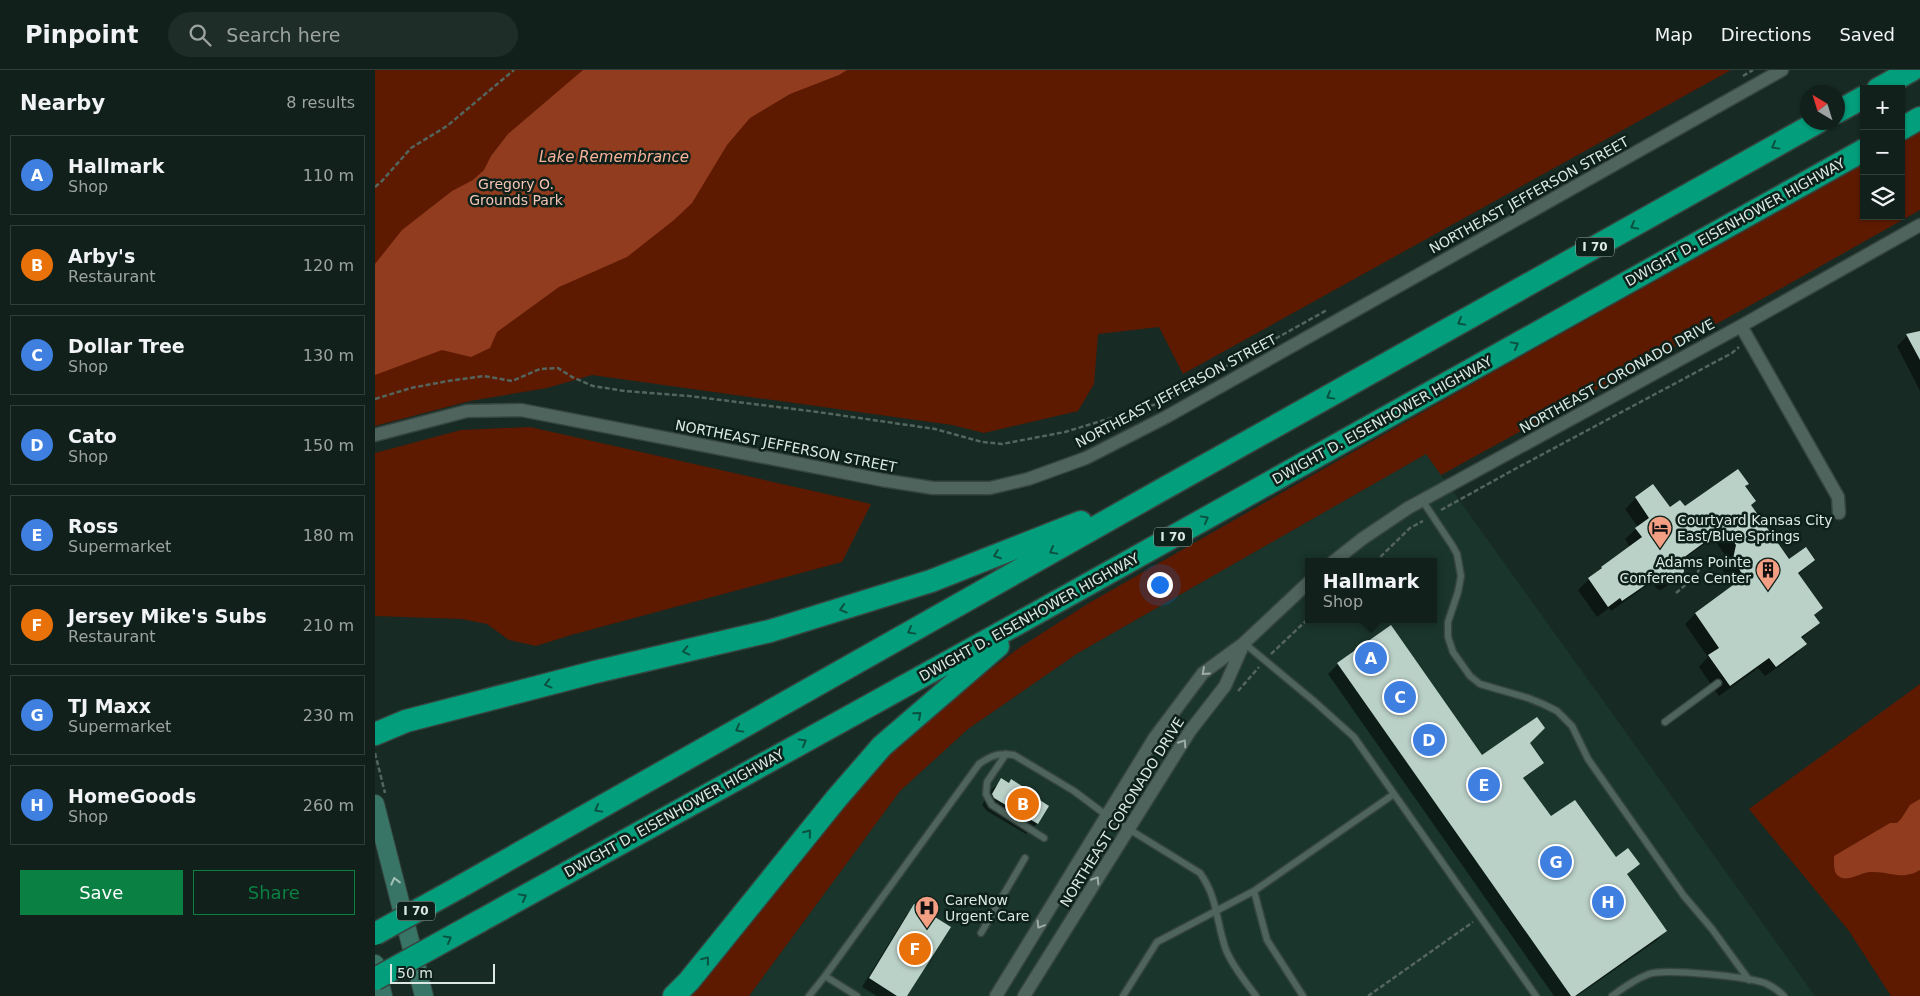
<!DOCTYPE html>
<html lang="en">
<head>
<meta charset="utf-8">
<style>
	body { margin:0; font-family:"DejaVu Sans",sans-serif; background:#1e2d27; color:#f1f3f6 }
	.controls { position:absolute; right:15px; top:15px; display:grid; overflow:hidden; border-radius:0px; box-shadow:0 1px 4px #0004 }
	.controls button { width:45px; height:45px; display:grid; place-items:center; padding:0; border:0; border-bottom:1px solid #303e39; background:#11201a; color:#f1f3f6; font:25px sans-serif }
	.compass { position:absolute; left:1425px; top:15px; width:45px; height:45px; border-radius:50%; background:#11201a; box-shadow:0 1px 4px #0004; rotate:322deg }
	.scale { position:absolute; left:15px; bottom:12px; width:105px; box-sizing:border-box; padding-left:5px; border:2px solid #dce8e3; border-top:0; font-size:14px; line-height:18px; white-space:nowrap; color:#dce8e3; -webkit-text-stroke:4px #0e201a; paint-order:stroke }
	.you { position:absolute; left:784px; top:514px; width:18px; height:18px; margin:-12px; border:4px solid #fff; border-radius:50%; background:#1a73e8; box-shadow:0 0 0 8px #1a73e833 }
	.badge { display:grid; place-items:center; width:32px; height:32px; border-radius:50%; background:#0b8043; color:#fff; font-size:16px; font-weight:700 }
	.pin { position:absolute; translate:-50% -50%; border:2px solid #fff; box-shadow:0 1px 5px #0006 }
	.popup { position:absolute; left:930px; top:488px; width:132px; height:65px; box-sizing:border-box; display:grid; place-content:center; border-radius:0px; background:#11201a; filter:drop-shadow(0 1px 4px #0005); font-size:16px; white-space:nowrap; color:#9ca3a2 }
	.popup b { font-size:19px; color:#f1f3f6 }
	.popup::after { content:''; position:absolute; left:50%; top:100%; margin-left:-10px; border:10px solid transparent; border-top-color:#11201a }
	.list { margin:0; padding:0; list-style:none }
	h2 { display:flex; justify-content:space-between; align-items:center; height:65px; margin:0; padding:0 20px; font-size:21px }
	h2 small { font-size:16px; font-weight:400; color:#9ca3a2 }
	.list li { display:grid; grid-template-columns:32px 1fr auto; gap:15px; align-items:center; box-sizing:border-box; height:80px; margin:0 10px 10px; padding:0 10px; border:1px solid #303e39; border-radius:0px }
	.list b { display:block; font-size:19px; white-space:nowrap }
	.list p { margin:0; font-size:16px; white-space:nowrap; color:#9ca3a2 }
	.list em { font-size:16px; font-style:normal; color:#9ca3a2 }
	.actions { display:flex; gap:10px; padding:15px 20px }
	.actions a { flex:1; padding:11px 0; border:1px solid #0b8043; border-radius:0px; text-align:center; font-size:18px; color:#0b8043 }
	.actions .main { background:#0b8043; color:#fff }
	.icon { flex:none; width:28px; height:28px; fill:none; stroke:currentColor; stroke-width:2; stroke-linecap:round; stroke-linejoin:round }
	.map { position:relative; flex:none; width:1545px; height:926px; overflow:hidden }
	header { display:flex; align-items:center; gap:30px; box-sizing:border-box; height:70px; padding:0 25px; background:#11201a; border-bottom:1px solid #303e39 }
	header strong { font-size:24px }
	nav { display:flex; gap:28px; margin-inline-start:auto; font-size:18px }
	.search { width:350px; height:45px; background:#1e2d27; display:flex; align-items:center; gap:12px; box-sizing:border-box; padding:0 18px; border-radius:28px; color:#9ca3a2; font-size:19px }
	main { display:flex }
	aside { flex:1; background:#11201a }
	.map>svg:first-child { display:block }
	.built { fill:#1a352c; fill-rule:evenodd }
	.green { fill:#5d1a01 }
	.water { fill:#913c1e }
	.shadow { fill:#0007 }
	.building { fill:#bad1c8 }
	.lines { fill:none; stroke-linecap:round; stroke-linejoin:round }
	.service-casing { stroke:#364540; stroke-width:9 }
	.minor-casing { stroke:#364540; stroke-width:15 }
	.secondary-casing { stroke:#364540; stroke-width:20 }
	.motorway-casing { stroke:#364540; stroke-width:25 }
	.path { stroke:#54655e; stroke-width:2.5; stroke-dasharray:5 2.5; stroke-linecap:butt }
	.service { stroke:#4f645c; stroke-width:6 }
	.minor { stroke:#4f645c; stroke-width:12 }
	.secondary { stroke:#387566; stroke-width:18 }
	.motorway { stroke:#039e7c; stroke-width:22 }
	.motorway-bridge-casing { stroke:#364540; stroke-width:25; stroke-linecap:butt }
	.motorway-bridge { stroke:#039e7c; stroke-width:22 }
	.oneway { stroke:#0a5241 }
	.oneway2 { stroke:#9dada6 }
	.oneway3 { stroke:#a3c0b7 }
	.labels { text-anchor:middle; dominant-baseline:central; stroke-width:5; stroke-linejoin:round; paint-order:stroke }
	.shield { fill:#0e201a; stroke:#9eaca7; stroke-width:1 }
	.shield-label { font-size:12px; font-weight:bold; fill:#dce8e3 }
	.park-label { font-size:14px; fill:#f6c4b4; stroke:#0e201a }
	.street-label { font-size:14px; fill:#dce8e3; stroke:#0e201a }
	.poi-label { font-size:14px; fill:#dce8e3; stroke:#0e201a; text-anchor:start }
	.water-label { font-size:15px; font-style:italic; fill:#fbb29a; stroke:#0e201a }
</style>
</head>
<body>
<header>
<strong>Pinpoint</strong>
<div class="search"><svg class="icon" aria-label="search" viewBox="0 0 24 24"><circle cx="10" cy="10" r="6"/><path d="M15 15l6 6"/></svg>Search here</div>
<nav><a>Map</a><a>Directions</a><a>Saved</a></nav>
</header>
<main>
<aside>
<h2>Nearby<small>8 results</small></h2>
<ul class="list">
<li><span class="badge" style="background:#3f7fe0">A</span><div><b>Hallmark</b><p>Shop</p></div><em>110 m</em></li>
<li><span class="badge" style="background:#e8710a">B</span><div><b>Arby's</b><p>Restaurant</p></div><em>120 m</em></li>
<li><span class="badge" style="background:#3f7fe0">C</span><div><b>Dollar Tree</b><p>Shop</p></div><em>130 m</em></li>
<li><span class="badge" style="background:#3f7fe0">D</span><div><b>Cato</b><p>Shop</p></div><em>150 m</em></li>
<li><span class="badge" style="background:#3f7fe0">E</span><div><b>Ross</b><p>Supermarket</p></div><em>180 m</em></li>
<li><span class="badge" style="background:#e8710a">F</span><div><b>Jersey Mike's Subs</b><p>Restaurant</p></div><em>210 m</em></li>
<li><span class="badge" style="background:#3f7fe0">G</span><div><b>TJ Maxx</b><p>Supermarket</p></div><em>230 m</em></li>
<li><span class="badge" style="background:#3f7fe0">H</span><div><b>HomeGoods</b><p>Shop</p></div><em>260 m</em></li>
</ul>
<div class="actions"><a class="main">Save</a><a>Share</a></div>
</aside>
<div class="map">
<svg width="1545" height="926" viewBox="0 0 1545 926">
	<rect width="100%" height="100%" fill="#172a23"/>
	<!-- built -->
	<path class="built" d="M1051,384L1440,926H374L525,721L593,659L703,583ZM934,492H1058V549H934Z"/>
	<!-- green -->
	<path class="green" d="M0,0H1356L808,304L784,257L723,264L719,314L703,341L609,363L577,355L217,305L172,318L95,331L0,356Z
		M1545,62V140L1405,219L1066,405L1051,384L703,583L593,659L525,721L374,926H314L468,734L523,676L570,633L644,578L714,533L1113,305L1489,94V146H1526V72Z
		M155,357L496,434L467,492L196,565L161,576L134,570L112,554L87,549L0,546V383L86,360Z
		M1545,614V926H1516L1474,861L1374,739Z"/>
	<!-- water -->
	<path class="water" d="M208,0H472L464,5L415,24L375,48L352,75L317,133L299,150L252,187L184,217L122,262L115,278L96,287L67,280L0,305V194L27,160L77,121L98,110L109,100L116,86L133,64Z
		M1545,729V800C1527,811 1515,801 1496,802C1486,802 1474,812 1465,807C1458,804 1459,794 1459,786L1498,763L1515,753H1522L1526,749L1535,735Z"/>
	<!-- shadow -->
	<path class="shadow" d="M1545,262V321L1522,276L1532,266Z
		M1278,416L1294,439L1310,438L1369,417L1375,436L1414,491L1439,490L1423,505L1447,538L1439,546L1444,553L1426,569L1430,574L1420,585L1390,606L1383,598L1344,626L1324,597L1333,587L1310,554L1320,544L1358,517L1348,501L1351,486L1338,468L1304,492L1307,502L1296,513L1286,520L1282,519L1277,512L1236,541L1234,538L1222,547L1203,520L1226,498L1255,477L1250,469L1263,457L1250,439L1261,428Z
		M963,594L1107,686L1153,673L1168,693L1148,709L1176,748L1240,789L1263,794L1251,805L1291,861L1281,871L1202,926H1179L953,604Z
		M627,710L672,737L662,754L651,764L612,741L607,735L616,720Z
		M540,836L531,926H502L487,917L532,844Z"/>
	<!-- building -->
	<path class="building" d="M1545,261V290L1531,264Z
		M1363,399L1374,414L1370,416L1381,431L1376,435L1414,489L1431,477L1440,490L1423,503L1448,538L1439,545L1445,553L1426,567L1432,574L1401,597L1394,588L1355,616L1333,585L1344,578L1320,543L1369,507L1358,489L1361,475L1349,458L1304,491L1309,497V502L1298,510L1293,509L1288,503L1247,531L1245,528L1233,537L1213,508L1227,498L1226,497L1267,467L1260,458L1274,448L1260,427L1278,414L1295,437L1305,430L1310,436Z
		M1016,555L1107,685L1162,647L1170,658L1155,673L1169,693L1148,708L1176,746L1200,730L1241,787L1253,778L1265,794L1252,804L1292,861L1200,926H1196L962,593Z
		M626,708L634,713L636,709L661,725L660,727L674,736L663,754L619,728L617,724Z
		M539,834L576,857L532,926H522L494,908Z"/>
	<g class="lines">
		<defs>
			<path id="service" d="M1047,430L1077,475L1082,484L1086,506L1083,522L1073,552V567L1078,582L1095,606L1105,614L1153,628L1168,634L1182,641L1197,656L1213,689L1309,826L1337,859L1374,910
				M869,573L940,632L979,667L1161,926
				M1290,652L1343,613
				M631,684L612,712L611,724L617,735L669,768
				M879,821L892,870L928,926
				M606,863L650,788
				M450,906L604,694C617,685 623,683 639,685L699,721L731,745L825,803C843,828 841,852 851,880C858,897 870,911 881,926
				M434,926L450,906L482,926
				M748,926L782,872L879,821L1019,724
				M1237,926C1248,918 1260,909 1274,904C1291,898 1372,907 1390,913C1397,916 1404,921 1409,926"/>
			<path id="minor" d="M1366,256L1463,427L1464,443
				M0,365L92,341L146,340L507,410L558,418H615L653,409L711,388L791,347L1407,0
				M958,492L987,469L1033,438L1366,256L1545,155
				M621,926L780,667L828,603L869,573L934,512
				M649,926L815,661L850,616L869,573"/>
			<path id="secondary" d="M0,734L49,926
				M0,894L8,926"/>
			<path id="motorway" d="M1503,19L1537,0
				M1462,42L1489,27
				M1526,59L1545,48
				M0,664L31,651L220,602L395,561L556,511L706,452
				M83,818L781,423L1443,52
				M105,851L658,545L1489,80
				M299,926L314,911L461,729L507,676L623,576"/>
		</defs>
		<!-- service casing -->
		<use href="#service" class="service-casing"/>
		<!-- minor casing -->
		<use href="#minor" class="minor-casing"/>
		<!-- secondary casing -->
		<use href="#secondary" class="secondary-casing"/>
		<!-- motorway casing -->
		<use href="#motorway" class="motorway-casing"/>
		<!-- path -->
		<path class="path" d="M1368,6L1378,0
			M0,117L7,111L36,78L72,56L139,0
			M1112,150L1117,145L1126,142
			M0,329L36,318L73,311L109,306L137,311L165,299L183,298L197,307L218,316L250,321L314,326L443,342L560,359L607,372L627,374L690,362L785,333L952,240
			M1066,440L1140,399L1357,283L1364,277
			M1000,492L1035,458L1048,451
			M1301,523L1321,506L1326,495
			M896,584L934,548
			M863,621L884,597
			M0,683L10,723
			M993,926L1098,852"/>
		<!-- service -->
		<use href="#service" class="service"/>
		<!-- minor -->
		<use href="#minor" class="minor"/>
		<!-- secondary -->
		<use href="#secondary" class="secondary"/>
		<!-- motorway -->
		<use href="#motorway" class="motorway"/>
		<defs>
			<path id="motorway-bridge" d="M0,864L83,818
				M0,909L105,851"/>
		</defs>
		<!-- motorway-bridge casing -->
		<use href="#motorway-bridge" class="motorway-bridge-casing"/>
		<!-- motorway-bridge -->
		<use href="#motorway-bridge" class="motorway-bridge"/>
	</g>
	<!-- one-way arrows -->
	<defs><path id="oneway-chevron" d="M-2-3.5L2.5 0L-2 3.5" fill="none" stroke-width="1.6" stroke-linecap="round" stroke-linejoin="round" transform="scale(1.25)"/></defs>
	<g class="oneway">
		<use href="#oneway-chevron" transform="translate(1400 76) rotate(151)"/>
		<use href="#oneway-chevron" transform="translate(1259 156) rotate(151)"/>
		<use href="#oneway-chevron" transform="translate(1086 252) rotate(151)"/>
		<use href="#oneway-chevron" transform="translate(1140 275) rotate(-29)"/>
		<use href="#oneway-chevron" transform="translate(955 326) rotate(151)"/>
		<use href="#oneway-chevron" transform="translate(830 449) rotate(-29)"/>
		<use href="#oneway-chevron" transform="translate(678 481) rotate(151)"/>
		<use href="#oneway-chevron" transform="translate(622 485) rotate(159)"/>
		<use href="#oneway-chevron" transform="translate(468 539) rotate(163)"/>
		<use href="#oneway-chevron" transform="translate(536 561) rotate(151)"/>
		<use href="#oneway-chevron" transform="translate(311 581) rotate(167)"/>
		<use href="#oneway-chevron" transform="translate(173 614) rotate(165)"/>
		<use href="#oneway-chevron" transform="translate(543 645) rotate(-41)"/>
		<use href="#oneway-chevron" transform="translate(364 659) rotate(151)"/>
		<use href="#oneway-chevron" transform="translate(428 672) rotate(-29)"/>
		<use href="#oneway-chevron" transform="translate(223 739) rotate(151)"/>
		<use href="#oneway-chevron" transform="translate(433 763) rotate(-51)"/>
		<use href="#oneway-chevron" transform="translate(148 827) rotate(-29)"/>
		<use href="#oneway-chevron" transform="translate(73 869) rotate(-29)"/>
		<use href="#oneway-chevron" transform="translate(331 890) rotate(-51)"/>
	</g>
	<g class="oneway2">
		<use href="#oneway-chevron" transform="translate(830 602) rotate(138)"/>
		<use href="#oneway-chevron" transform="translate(808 673) rotate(-57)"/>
		<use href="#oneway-chevron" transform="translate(721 810) rotate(-58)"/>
		<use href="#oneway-chevron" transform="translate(665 855) rotate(121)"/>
	</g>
	<use class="oneway3" href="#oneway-chevron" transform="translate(20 811) rotate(-104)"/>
	<!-- icons -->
	<defs>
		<symbol id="hotel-pin" viewBox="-11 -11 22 30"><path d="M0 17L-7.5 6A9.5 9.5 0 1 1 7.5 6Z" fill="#f39f83" stroke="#0e201a"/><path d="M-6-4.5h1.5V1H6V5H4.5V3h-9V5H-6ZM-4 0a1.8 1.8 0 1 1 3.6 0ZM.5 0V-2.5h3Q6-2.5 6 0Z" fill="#111"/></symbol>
		<symbol id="building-pin" viewBox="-11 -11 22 30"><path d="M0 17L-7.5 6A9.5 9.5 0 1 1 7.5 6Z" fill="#f39f83" stroke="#0e201a"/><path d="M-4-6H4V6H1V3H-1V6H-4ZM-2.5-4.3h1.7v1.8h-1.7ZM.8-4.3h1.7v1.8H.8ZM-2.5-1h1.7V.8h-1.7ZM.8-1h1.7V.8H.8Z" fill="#111"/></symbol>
		<symbol id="hospital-pin" viewBox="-11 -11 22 30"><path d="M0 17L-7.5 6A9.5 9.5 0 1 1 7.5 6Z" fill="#f39f83" stroke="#0e201a"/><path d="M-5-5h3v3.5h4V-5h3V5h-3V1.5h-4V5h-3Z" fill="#111"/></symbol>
	</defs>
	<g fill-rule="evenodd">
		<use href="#hotel-pin" x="1271" y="444" width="28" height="38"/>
		<use href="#building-pin" x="1379" y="486" width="28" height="38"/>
		<use href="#hospital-pin" x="538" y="824" width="28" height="38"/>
	</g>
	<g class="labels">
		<!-- shield labels -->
		<g class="shield">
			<rect x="1201" y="167.5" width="38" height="19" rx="4"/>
			<rect x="779" y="457.5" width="38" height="19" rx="4"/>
			<rect x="22" y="831.5" width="38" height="19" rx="4"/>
		</g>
		<g class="shield-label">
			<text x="1220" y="177">I 70</text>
			<text x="798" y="467">I 70</text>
			<text x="41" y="841">I 70</text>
		</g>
		<!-- park labels -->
		<g class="park-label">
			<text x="141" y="114">Gregory O.<tspan x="141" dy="16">Grounds Park</tspan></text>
		</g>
		<!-- street labels -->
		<g class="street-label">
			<text transform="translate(1154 125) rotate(-29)">NORTHEAST JEFFERSON STREET</text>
			<text transform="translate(1360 152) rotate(-29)">DWIGHT D. EISENHOWER HIGHWAY</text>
			<text transform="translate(1242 306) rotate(-29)">NORTHEAST CORONADO DRIVE</text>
			<text transform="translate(801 321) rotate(-28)">NORTHEAST JEFFERSON STREET</text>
			<text transform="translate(1007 350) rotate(-29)">DWIGHT D. EISENHOWER HIGHWAY</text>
			<text transform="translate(411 376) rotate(11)">NORTHEAST JEFFERSON STREET</text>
			<text transform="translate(654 547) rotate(-29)">DWIGHT D. EISENHOWER HIGHWAY</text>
			<text transform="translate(747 742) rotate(-58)">NORTHEAST CORONADO DRIVE</text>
			<text transform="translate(299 743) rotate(-29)">DWIGHT D. EISENHOWER HIGHWAY</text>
		</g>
		<!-- poi labels -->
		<g class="poi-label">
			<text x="1302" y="450">Courtyard Kansas City<tspan x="1302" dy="16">East/Blue Springs</tspan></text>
			<text x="1376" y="492" text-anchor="end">Adams Pointe<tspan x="1376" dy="16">Conference Center</tspan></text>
			<text x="570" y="830">CareNow<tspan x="570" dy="16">Urgent Care</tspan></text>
		</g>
		<!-- water labels -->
		<g class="water-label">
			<text x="239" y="87">Lake Remembrance</text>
		</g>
	</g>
</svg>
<div class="controls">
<button>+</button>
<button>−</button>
<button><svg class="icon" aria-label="layers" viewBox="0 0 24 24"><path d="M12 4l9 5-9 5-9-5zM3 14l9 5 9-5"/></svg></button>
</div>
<svg class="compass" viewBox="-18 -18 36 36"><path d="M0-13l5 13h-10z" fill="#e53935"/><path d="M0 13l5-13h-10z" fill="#9ca3a2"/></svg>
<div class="scale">50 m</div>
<div class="you"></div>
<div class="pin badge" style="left:996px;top:588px;background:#3f7fe0">A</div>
<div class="popup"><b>Hallmark</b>Shop</div>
<div class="pin badge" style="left:648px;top:734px;background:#e8710a">B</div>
<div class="pin badge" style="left:1025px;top:627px;background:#3f7fe0">C</div>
<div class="pin badge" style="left:1054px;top:670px;background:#3f7fe0">D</div>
<div class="pin badge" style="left:1109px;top:715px;background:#3f7fe0">E</div>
<div class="pin badge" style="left:540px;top:879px;background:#e8710a">F</div>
<div class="pin badge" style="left:1181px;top:792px;background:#3f7fe0">G</div>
<div class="pin badge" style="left:1233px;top:832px;background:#3f7fe0">H</div>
</div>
</main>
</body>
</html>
